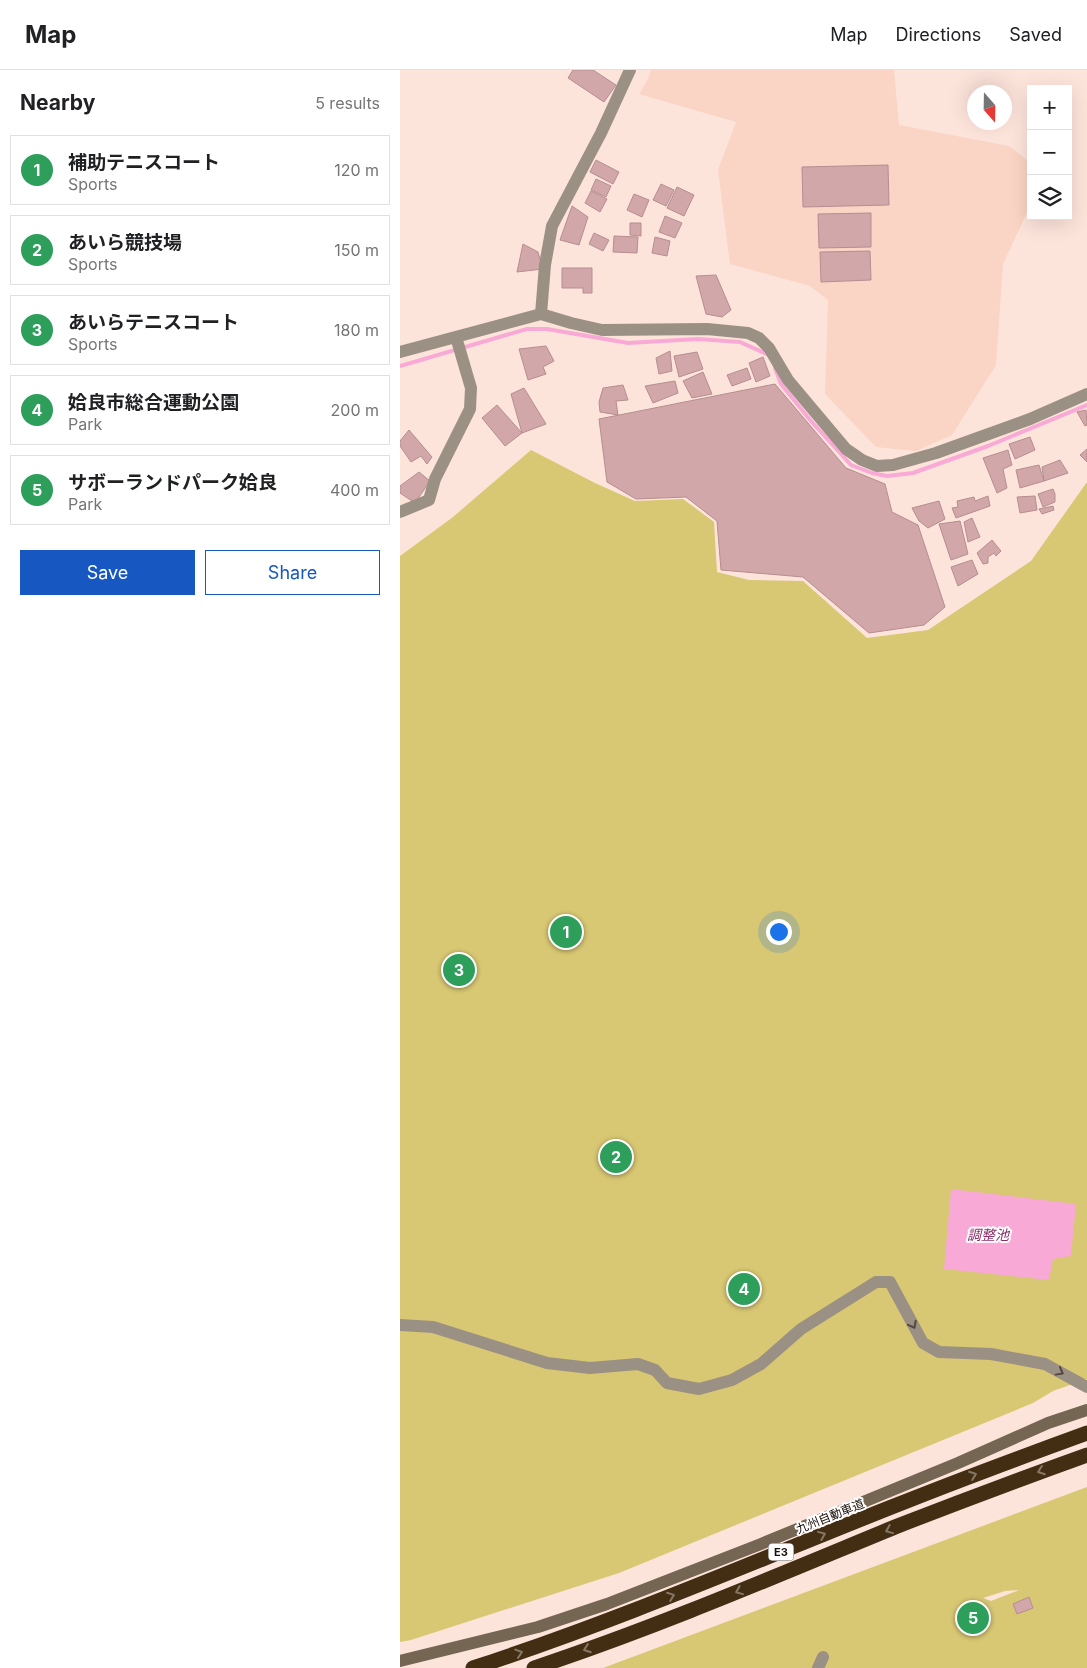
<!DOCTYPE html>
<html lang="en">
<head>
<meta charset="utf-8">
<style>
	body { margin:0; font-family:Inter,"Noto Sans JP",sans-serif; background:#f6f6f6; color:#202124 }
	.controls { position:absolute; right:15px; top:15px; display:grid; overflow:hidden; border-radius:0px; box-shadow:0 5px 20px #0002 }
	.controls button { width:45px; height:45px; display:grid; place-items:center; padding:0; border:0; border-bottom:1px solid #e0e0e0; background:#fff; color:#202124; font:25px sans-serif }
	.compass { position:absolute; left:567px; top:15px; width:45px; height:45px; border-radius:50%; background:#fff; box-shadow:0 5px 20px #0002; rotate:160deg }
	.you { position:absolute; left:378px; top:861px; width:18px; height:18px; margin:-12px; border:4px solid #fff; border-radius:50%; background:#1a73e8; box-shadow:0 0 0 8px #1a73e833 }
	.badge { display:grid; place-items:center; width:32px; height:32px; border-radius:50%; background:#1757c2; color:#fff; font-size:16px; font-weight:700 }
	.pin { position:absolute; translate:-50% -50%; border:2px solid #fff; box-shadow:0 1px 5px #0006 }
	.list { margin:0; padding:0; list-style:none }
	h2 { display:flex; justify-content:space-between; align-items:center; height:65px; margin:0; padding:0 20px; font-size:21px }
	h2 small { font-size:16px; font-weight:400; color:#757577 }
	.list li { display:grid; grid-template-columns:32px 1fr auto; gap:15px; align-items:center; box-sizing:border-box; height:70px; margin:0 10px 10px; padding:0 10px; border:1px solid #e0e0e0; border-radius:0px }
	.list b { display:block; font-size:19px; white-space:nowrap }
	.list p { margin:0; font-size:16px; white-space:nowrap; color:#757577 }
	.list em { font-size:16px; font-style:normal; color:#757577 }
	.actions { display:flex; gap:10px; padding:15px 20px }
	.actions a { flex:1; padding:11px 0; border:1px solid #1757c2; border-radius:0px; text-align:center; font-size:18px; color:#1757c2 }
	.actions .main { background:#1757c2; color:#fff }
	.icon { flex:none; width:28px; height:28px; fill:none; stroke:currentColor; stroke-width:2; stroke-linecap:round; stroke-linejoin:round }
	.map { position:relative; flex:none; width:687px; height:1598px; overflow:hidden }
	header { display:flex; align-items:center; gap:30px; box-sizing:border-box; height:70px; padding:0 25px; background:#fff; border-bottom:1px solid #e0e0e0 }
	header strong { font-size:24px }
	nav { display:flex; gap:28px; margin-inline-start:auto; font-size:18px }
	main { display:flex }
	aside { flex:1; background:#fff }
	.map>svg:first-child { display:block }
	.built { fill:#fad4c5 }
	.green { fill:#d8c773; fill-rule:evenodd }
	.water { fill:#f9a9d5 }
	.lines { fill:none; stroke-linecap:round; stroke-linejoin:round }
	.stream { stroke:#f9a9d5; stroke-width:4 }
	.building { fill:#d1a7aa; stroke:#b68d90 }
	.street { stroke:#9b9084; stroke-width:12 }
	.secondary { stroke:#756553; stroke-width:12 }
	.highway { stroke:#432e14; stroke-width:15 }
	.oneway { stroke:#544840 }
	.oneway2 { stroke:#857766 }
	.labels { text-anchor:middle; dominant-baseline:central; stroke-width:4; stroke-linejoin:round; paint-order:stroke }
	.shield { fill:#fff; stroke:#5f5652; stroke-width:1 }
	.shield-label { font-size:11px; font-weight:bold; fill:#1a0d08 }
	.street-label { font-size:12px; fill:#1a0d08; stroke:#fff }
	.water-label { font-size:14px; font-style:italic; fill:#8b3069; stroke:#fff }
</style>
</head>
<body>
<header>
<strong>Map</strong>
<nav><a>Map</a><a>Directions</a><a>Saved</a></nav>
</header>
<main>
<aside>
<h2>Nearby<small>5 results</small></h2>
<ul class="list">
<li><span class="badge" style="background:#2e9e5b">1</span><div><b>補助テニスコート</b><p>Sports</p></div><em>120 m</em></li>
<li><span class="badge" style="background:#2e9e5b">2</span><div><b>あいら競技場</b><p>Sports</p></div><em>150 m</em></li>
<li><span class="badge" style="background:#2e9e5b">3</span><div><b>あいらテニスコート</b><p>Sports</p></div><em>180 m</em></li>
<li><span class="badge" style="background:#2e9e5b">4</span><div><b>姶良市総合運動公園</b><p>Park</p></div><em>200 m</em></li>
<li><span class="badge" style="background:#2e9e5b">5</span><div><b>サボーランドパーク姶良</b><p>Park</p></div><em>400 m</em></li>
</ul>
<div class="actions"><a class="main">Save</a><a>Share</a></div>
</aside>
<div class="map">
<svg width="687" height="1598" viewBox="0 0 687 1598">
	<rect width="100%" height="100%" fill="#fde4db"/>
	<!-- built -->
	<path class="built" d="M251,0H494L499,55L609,76L631,93V134L603,194L596,295L552,365L516,381L476,377L425,324L428,230L410,216L330,194L318,100L336,52L239,24L248,9Z"/>
	<!-- green -->
	<path class="green" d="M131,380L195,413L235,431L283,429L314,452L317,502L349,510L403,511L467,568L528,560L631,491L687,412V1309L653,1321L633,1333L219,1503L11,1570L0,1572V486L53,447Z
		M687,1417V1598H203ZM619,1520L591,1531L583,1528L605,1521Z"/>
	<!-- water -->
	<path class="water" d="M551,1119L676,1134L671,1186L653,1189L649,1210L544,1199Z"/>
	<g class="lines">
		<!-- stream -->
		<path class="stream" d="M0,296L127,259H147L228,273L298,269L340,272L369,285
			M375,298L381,314L411,351L451,395L472,403L487,406L513,403L588,376L687,335"/>
	</g>
	<!-- building -->
	<path class="building" d="M173,0H193L216,15L204,32L168,8Z
		M196,90L219,102L213,114L190,102Z
		M488,95L489,135L403,137L402,97Z
		M196,109L211,116L206,127L191,120Z
		M261,114L274,120L266,136L253,130Z
		M277,117L294,125L284,146L267,138Z
		M191,121L207,129L200,142L185,133Z
		M234,124L249,130L242,147L227,140Z
		M172,136L188,147L179,175L160,170Z
		M471,143V177L419,178L418,144Z
		M265,146L282,153L275,168L259,162Z
		M230,153H241V166L230,165Z
		M194,163L209,170L203,181L189,174Z
		M214,166L238,167L237,183L213,182Z
		M255,167L270,171L267,186L252,183Z
		M123,174L138,182L143,199L117,202Z
		M470,181L471,210L421,212L420,182Z
		M162,198H192V223H183V218H162Z
		M316,205L331,240L322,247L306,244L296,206Z
		M146,276L154,291L143,297L146,304L128,310L119,279Z
		M270,281L272,301L259,304L256,288Z
		M297,282L303,299L279,307L274,286Z
		M363,287L370,306L356,312L349,293Z
		M347,298L351,309L332,316L327,305Z
		M303,302L312,324L292,328L283,311Z
		M275,311L278,323L253,333L245,316Z
		M375,314L446,398L485,414L492,442L518,455L545,537L524,555L469,563L403,507L321,500L317,451L286,427L236,429L207,412L199,349Z
		M223,315L228,330L216,331L218,345L200,342L199,332L203,318Z
		M124,318L146,354L122,363L111,324Z
		M97,335L122,363L105,376L82,348Z
		M686,340L687,355L685,356L677,342Z
		M9,360L32,387L27,394L21,386L11,392L0,376V371Z
		M630,367L635,380L615,389L609,374Z
		M687,379V392L680,385Z
		M608,380L612,395L603,399L607,418L597,423L583,388Z
		M660,390L668,403L644,411L642,397Z
		M639,395L644,411L620,418L616,400Z
		M19,402L30,411L15,433L0,423V416Z
		M653,419L655,424V432L643,437L638,424Z
		M588,426L590,436L556,448L552,438L558,437L557,431L574,427L575,431Z
		M635,426L637,440L620,443L617,427Z
		M539,431L545,449L528,458L519,451L512,438Z
		M653,436L654,440L642,444L639,439Z
		M572,448L580,467L568,472L564,452Z
		M560,451L568,484L551,490L539,454Z
		M592,470L601,481L596,486L594,483L588,487V493L583,494L577,483Z
		M572,490L578,504L558,516L551,497Z
		M629,1527L633,1538L617,1544L613,1534Z"/>
	<g class="lines">
		<!-- street -->
		<path class="street" d="M141,244L145,195L152,156L201,63L230,0
			M0,282L141,244L171,253L202,260L307,259L348,263L359,268L369,278L388,310L446,379L462,390L477,396L493,395L536,383L630,349L687,324
			M0,442L29,430L35,409L70,339L71,318L56,267
			M0,1255L33,1257L147,1293L190,1298L238,1294L255,1300L267,1313L299,1319L332,1310L361,1294L401,1259L476,1212H490L523,1273L539,1282L591,1284L645,1294L687,1317
			M418,1598L423,1587"/>
		<!-- secondary -->
		<path class="secondary" d="M0,1591L138,1557L207,1534L361,1474L558,1393L648,1353L687,1340"/>
		<!-- highway -->
		<path class="highway" d="M73,1598C214,1552 351,1493 489,1438C554,1412 621,1387 687,1363
			M134,1598C257,1557 376,1506 495,1457C559,1432 623,1408 687,1385"/>
	</g>
	<!-- one-way arrows -->
	<defs><path id="oneway-chevron" d="M-2-3.5L2.5 0L-2 3.5" fill="none" stroke-width="1.6" stroke-linecap="round" stroke-linejoin="round" transform="scale(1.25)"/></defs>
	<g class="oneway">
		<use href="#oneway-chevron" transform="translate(513 1255) rotate(62)"/>
		<use href="#oneway-chevron" transform="translate(660 1302) rotate(29)"/>
	</g>
	<g class="oneway2">
		<use href="#oneway-chevron" transform="translate(641 1401) rotate(160)"/>
		<use href="#oneway-chevron" transform="translate(573 1405) rotate(-21)"/>
		<use href="#oneway-chevron" transform="translate(489 1460) rotate(158)"/>
		<use href="#oneway-chevron" transform="translate(422 1465) rotate(-22)"/>
		<use href="#oneway-chevron" transform="translate(339 1521) rotate(158)"/>
		<use href="#oneway-chevron" transform="translate(271 1526) rotate(-21)"/>
		<use href="#oneway-chevron" transform="translate(187 1579) rotate(160)"/>
		<use href="#oneway-chevron" transform="translate(119 1583) rotate(-18)"/>
	</g>
	<g class="labels">
		<!-- shield labels -->
		<rect class="shield" x="368.5" y="1473.5" width="25" height="17" rx="4"/>
		<g class="shield-label">
			<text x="381" y="1482">E3</text>
		</g>
		<!-- street labels -->
		<g class="street-label">
			<text transform="translate(430 1446) rotate(-22)">九州自動車道</text>
		</g>
		<!-- water labels -->
		<g class="water-label">
			<text x="588" y="1164">調整池</text>
		</g>
	</g>
</svg>
<div class="controls">
<button>+</button>
<button>−</button>
<button><svg class="icon" aria-label="layers" viewBox="0 0 24 24"><path d="M12 4l9 5-9 5-9-5zM3 14l9 5 9-5"/></svg></button>
</div>
<svg class="compass" viewBox="-18 -18 36 36"><path d="M0-13l5 13h-10z" fill="#e53935"/><path d="M0 13l5-13h-10z" fill="#757577"/></svg>
<div class="you"></div>
<div class="pin badge" style="left:166px;top:862px;background:#2e9e5b">1</div>
<div class="pin badge" style="left:216px;top:1087px;background:#2e9e5b">2</div>
<div class="pin badge" style="left:59px;top:900px;background:#2e9e5b">3</div>
<div class="pin badge" style="left:344px;top:1219px;background:#2e9e5b">4</div>
<div class="pin badge" style="left:573px;top:1548px;background:#2e9e5b">5</div>
</div>
</main>
</body>
</html>
